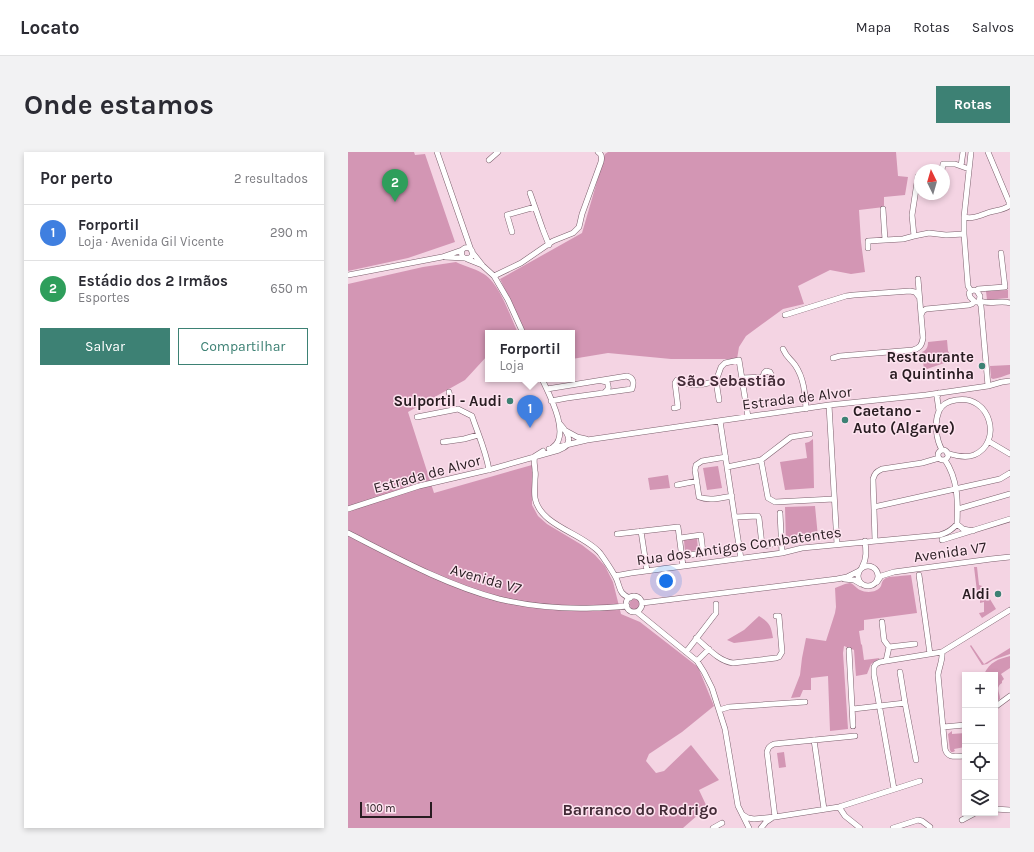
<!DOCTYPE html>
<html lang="pt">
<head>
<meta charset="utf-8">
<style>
	body { margin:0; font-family:Karla,sans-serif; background:#f2f2f3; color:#2b2b33 }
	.controls { position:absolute; right:12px; bottom:12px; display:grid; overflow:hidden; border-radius:0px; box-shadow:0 2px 6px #0003 }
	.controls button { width:36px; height:36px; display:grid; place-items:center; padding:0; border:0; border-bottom:1px solid #e1e1e2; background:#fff; color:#2b2b33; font:20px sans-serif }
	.compass { position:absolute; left:566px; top:12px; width:36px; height:36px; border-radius:50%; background:#fff; box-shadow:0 2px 6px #0003; rotate:355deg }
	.scale { position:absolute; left:12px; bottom:10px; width:72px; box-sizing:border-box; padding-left:4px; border:2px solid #281c21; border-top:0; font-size:11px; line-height:14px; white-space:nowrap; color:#281c21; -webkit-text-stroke:3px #fde3ef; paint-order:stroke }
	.you { position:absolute; left:318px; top:429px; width:14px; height:14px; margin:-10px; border:3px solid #fff; border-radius:50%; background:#1a73e8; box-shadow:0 0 0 6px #1a73e833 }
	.badge { display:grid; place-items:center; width:26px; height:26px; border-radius:50%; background:#3d8174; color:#fff; font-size:13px; font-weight:700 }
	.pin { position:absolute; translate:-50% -33px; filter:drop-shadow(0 1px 2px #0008) }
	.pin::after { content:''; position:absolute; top:21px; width:14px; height:12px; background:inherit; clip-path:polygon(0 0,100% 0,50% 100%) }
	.popup { position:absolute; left:137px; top:178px; width:90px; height:52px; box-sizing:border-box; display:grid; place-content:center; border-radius:0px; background:#fff; filter:drop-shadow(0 1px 3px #0005); font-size:13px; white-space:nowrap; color:#7c7c81 }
	.popup b { font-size:15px; color:#2b2b33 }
	.popup::after { content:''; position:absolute; left:50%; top:100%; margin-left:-8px; border:8px solid transparent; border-top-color:#fff }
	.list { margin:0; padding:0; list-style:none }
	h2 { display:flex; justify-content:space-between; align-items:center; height:52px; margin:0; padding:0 16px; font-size:17px }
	h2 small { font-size:13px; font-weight:400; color:#7c7c81 }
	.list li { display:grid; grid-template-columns:26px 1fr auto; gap:12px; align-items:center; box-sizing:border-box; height:56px; padding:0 16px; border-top:1px solid #e1e1e2 }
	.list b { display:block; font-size:15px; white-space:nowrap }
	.list p { margin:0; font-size:13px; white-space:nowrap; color:#7c7c81 }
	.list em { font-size:13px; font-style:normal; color:#7c7c81 }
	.actions { display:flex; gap:8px; padding:12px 16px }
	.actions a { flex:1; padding:9px 0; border:1px solid #3d8174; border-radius:0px; text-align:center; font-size:14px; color:#3d8174 }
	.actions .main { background:#3d8174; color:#fff }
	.icon { flex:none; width:22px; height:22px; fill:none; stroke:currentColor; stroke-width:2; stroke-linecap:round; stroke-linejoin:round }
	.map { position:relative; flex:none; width:662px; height:676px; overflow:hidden; border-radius:0px }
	header { display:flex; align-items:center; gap:24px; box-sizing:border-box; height:56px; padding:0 20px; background:#fff; border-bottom:1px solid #e1e1e2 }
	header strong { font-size:19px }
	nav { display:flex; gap:22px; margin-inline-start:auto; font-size:14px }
	.intro { display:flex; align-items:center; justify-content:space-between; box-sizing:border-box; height:96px; padding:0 24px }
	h1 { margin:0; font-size:28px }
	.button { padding:10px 18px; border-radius:0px; background:#3d8174; color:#fff; font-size:14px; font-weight:700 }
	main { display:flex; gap:24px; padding:0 24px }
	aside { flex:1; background:#fff; border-radius:0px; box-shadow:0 2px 6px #0003 }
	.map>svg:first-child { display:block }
	.green { fill:#d396b4 }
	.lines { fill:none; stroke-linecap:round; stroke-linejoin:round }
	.minor-casing { stroke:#7c606d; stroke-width:6 }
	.minor { stroke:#fff; stroke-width:5 }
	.poi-dot { fill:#3d8174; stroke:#fde3ef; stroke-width:1.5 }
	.labels { text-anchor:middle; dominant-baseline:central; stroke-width:3; stroke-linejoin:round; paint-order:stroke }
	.poi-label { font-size:15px; font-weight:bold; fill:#281c21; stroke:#fde3ef; text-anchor:end }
	.street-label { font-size:15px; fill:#281c21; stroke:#fde3ef }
	.neighbourhood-label { font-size:16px; font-weight:bold; fill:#432b37; stroke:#fde3ef }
</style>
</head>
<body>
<header>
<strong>Locato</strong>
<nav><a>Mapa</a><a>Rotas</a><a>Salvos</a></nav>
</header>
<div class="intro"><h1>Onde estamos</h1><a class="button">Rotas</a></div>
<main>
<aside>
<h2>Por perto<small>2 resultados</small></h2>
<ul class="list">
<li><span class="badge" style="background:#3f7fe0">1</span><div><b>Forportil</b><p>Loja · Avenida Gil Vicente</p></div><em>290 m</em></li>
<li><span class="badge" style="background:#2e9e5b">2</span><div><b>Estádio dos 2 Irmãos</b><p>Esportes</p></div><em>650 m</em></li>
</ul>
<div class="actions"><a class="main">Salvar</a><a>Compartilhar</a></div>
</aside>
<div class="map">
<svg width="662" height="676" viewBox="0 0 662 676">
	<rect width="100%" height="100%" fill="#f4d4e3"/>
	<!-- green -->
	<path class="green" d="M0,0H66L67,3L77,2L107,90L60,106L0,119Z
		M260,0H548L550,24L560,25L557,43L536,45V55L511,58L513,90L517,120L503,122L482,118L450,134L456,152L435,157L398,184L391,195L389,207H323L260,201L224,207V181H178L152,127L234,81L257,2Z
		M108,110C116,114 126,116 134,121C151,129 162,164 170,181H140V203L117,228L60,260L86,341L184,313V353L190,364L199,372L234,393L247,403L257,414L265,430L273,462L292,470L350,515L366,554L334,580L301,602L298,609L308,621L316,619L343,593L371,628L351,638L359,655L335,676H0V132L75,115Z
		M660,138V146L639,148L638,139Z
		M599,188L600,199L605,208L576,218L574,200C579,198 580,194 580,190Z
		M662,213V222C655,224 652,226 645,227L643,226L642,214Z
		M465,287L466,336L437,338L432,310L459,306L457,291L461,290Z
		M370,314L374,336L359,338L355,316Z
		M320,323L322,336L302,338L300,326Z
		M467,354L470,385L438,390L437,355Z
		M349,386L350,398L337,400L336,388Z
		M626,415H629L631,433L634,434L648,457L634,466L632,463L631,461L636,460V450L632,451V448H630Z
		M563,423L569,461L516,468V478L511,479L513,492L514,493L516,508L532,506L523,512L519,522L508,524L506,498L496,494L495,501L500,577L482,579L480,524L463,526V538H455L452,545L443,546L452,523L454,506L458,486L478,489L487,461L488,455L487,436L497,432L502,431C506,432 508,436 512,438C518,441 529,441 533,434C534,431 534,428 538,426C543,424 557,424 563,423Z
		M281.5 452a5.5 5.5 0 1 1 11 0a5.5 5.5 0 1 1-11 0Z
		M411,464C422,471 423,474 425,486L386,491L379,488L396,478L410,465Z
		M623,493L636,512L662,496V502L645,508L639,512L634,513L622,494Z
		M662,504V516L653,522L656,527L654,529V531C647,535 652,541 652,547L648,550L647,523H636V522C642,510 650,507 662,504Z
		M604,579V582L617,581V595L606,597L607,599L605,600H603L602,598L600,582Z
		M436,600L438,615L431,616L429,601Z"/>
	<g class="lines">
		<defs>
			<path id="minor" d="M89,0L123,98
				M623,0L616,65V82L620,134L623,139
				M141,8L150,0
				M613,14L615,0
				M594,18L595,12H607L621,17
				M182,41L195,78L201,93
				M535,57L537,88
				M616,65C625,67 631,64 639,61C647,58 653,59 661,54V50L640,0
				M164,80L159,63L187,55
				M566,84L564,63L570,24H572
				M113.5 101a5.5 5.5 0 1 1 11 0a5.5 5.5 0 1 1-11 0Z
				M520,96V89L555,87L566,84L581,81L598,83L616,82
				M124,100L135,114L146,124L160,148L175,181
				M97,105L117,106
				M119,107L134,113
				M0,123L94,105L114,98
				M146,124L173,111L205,89L225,81L231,75L234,62L253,10C254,6 254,2 250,0
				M626,138L629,139L632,144L631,150H627L622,145L621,141L623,139Z
				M629,139L630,137L657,135L653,101
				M632,149C642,153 653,148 662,151
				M631,150L633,154L640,234
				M437,163L498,144L506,143L562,139L567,140L571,145
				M573,163L575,159L578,157L621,153L624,152L626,150
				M435,197C439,206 442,206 447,213C456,226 457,241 458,257
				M485,206L492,204L565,198C572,196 574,193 575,186L570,127
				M394,226L415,225C417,228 419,229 422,228L424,224L422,220L418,219L416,221L415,225
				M194,227C201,242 223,283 205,295
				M254,229L259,230C261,235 261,237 257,240
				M199,237L279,224C286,226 286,231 284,237L219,246L203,249
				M101,240L104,254L106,257
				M371,248L368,229L373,215L377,211L391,208L400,265
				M481,253L489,392
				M326,256L330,255L327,231L329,228C334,227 336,231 341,232C349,235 360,231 368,229
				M591,259L589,245L591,241
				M69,265L110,257L124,264C130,282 138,299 141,318
				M372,269L393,407
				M218,279L229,285L238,287
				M640,289L662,302
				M95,290L116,287L130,283
				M201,297L239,288L481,253L578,243L640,234L654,230L662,229
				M590 303a5 5 0 1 1 10 0a5 5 0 1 1-10 0Z
				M594,298C588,287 586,271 591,259C594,252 601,249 608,248C643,242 655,291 626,303C618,306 608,304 599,301
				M195,299L187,304C185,309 187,313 187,319C188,322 187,325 187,328C187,334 186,340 187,346C192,374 235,381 252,401C257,408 263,417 267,424C273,434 269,441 282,446
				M378,305L354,309L348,313L347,318L351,345C361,349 373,346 384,344
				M413,308L420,346L427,350L486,347
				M597,308C610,327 610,350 609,372
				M379,315L413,308L443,285L462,282
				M329,333L349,329
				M526,355L652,327L662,321
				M0,357L71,334L144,317L211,298C227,292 220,281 212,272
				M610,357L662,342
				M432,361L434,401
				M387,365L410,364L411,366L414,393L416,394L433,390
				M293,379L299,419
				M0,381C49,406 98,433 151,447C181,454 214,457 245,456C257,456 268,455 279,454
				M269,382L330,375L335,414
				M332,386L353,383L355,401L334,404
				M527,388L525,327C527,321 528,320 534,317L574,311L591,306
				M594,388L662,367
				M510 424a10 10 0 1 1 20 0a10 10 0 1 1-20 0Z
				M514,415C519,407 518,398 517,389
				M571,423L582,502
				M267,424L283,421L434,401L454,396L592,383C599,381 604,378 609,372L615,377L625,379
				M496,427L506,428L513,432
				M529,430L533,424L546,420L643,407L662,405
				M278 452a8 8 0 1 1 16 0a8 8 0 1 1-16 0Z
				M294,451L489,427L499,425L511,419
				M289,460L349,509L356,520L364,536L377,577L390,654L401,676
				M534,470L536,488L541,495L538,509
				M348,486C359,495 370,509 385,511L428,506L431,505L434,500L431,464H428
				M541,495L567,492
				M501,498L505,574
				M338,500L368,461V452
				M349,509L361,497
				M557,551L568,608
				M647,555L662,544
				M505,557L557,551L552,520
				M371,558L381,555L457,550
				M595,575L617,573
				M466,588L476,657
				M617,604C608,604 600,607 597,597L590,523C591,515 595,508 594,500L662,458
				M546,637L526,523V515L528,512L532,510L594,500
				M491,655L497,664L512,676
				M647,657L662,658
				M395,663L400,666L406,667L427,665L491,655L572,629
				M427,665L419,600C420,596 421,594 426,592L507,584
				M614,668L627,661
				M365,676L374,671
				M413,676L418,670L424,666
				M545,676L570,668L574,669L582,675"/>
		</defs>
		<!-- minor casing -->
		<use href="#minor" class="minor-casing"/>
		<!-- minor -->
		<use href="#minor" class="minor"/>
	</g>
	<!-- markers -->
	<g class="poi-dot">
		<circle cx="634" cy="214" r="4"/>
		<circle cx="162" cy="249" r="4"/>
		<circle cx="497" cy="268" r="4"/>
		<circle cx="650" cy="442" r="4"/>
	</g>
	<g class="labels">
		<!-- poi labels -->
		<g class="poi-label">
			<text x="626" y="205">Restaurante<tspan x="626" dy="17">a Quintinha</tspan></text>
			<text x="154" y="249">Sulportil - Audi</text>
			<text x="505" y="259" text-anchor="start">Caetano -<tspan x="505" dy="17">Auto (Algarve)</tspan></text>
			<text x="642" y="442">Aldi</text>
		</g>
		<!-- street labels -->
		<g class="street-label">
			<text transform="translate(449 246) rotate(-7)">Estrada de Alvor</text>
			<text transform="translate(79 322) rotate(-15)">Estrada de Alvor</text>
			<text transform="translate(391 394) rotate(-8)">Rua dos Antigos Combatentes</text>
			<text transform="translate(602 400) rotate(-8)">Avenida V7</text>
			<text transform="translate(138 427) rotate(16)">Avenida V7</text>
		</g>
		<!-- neighbourhood labels -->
		<g class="neighbourhood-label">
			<text x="383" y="228">São Sebastião</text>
			<text x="292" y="657">Barranco do Rodrigo</text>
		</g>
	</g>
</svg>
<div class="controls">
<button>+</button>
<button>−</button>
<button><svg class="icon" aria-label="locate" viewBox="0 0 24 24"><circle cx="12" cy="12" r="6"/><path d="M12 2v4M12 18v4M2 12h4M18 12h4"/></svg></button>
<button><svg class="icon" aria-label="layers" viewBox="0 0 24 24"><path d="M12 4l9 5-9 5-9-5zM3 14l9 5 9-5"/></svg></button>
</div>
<svg class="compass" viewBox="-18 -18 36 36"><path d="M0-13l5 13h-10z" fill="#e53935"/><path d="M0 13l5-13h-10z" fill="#7c7c81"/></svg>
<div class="scale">100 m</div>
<div class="you"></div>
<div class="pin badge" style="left:182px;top:276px;background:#3f7fe0">1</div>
<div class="popup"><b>Forportil</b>Loja</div>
<div class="pin badge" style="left:47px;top:50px;background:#2e9e5b">2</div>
</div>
</main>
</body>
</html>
